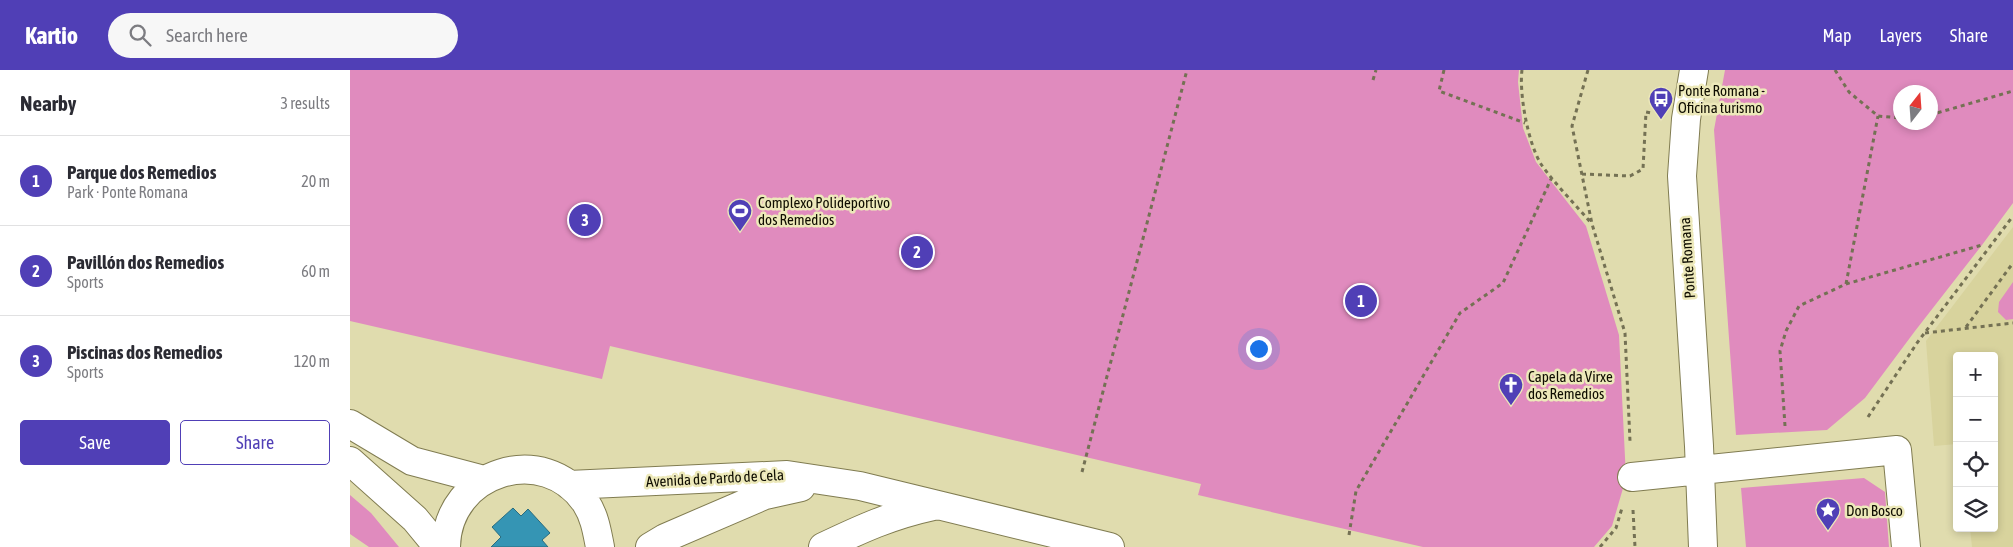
<!DOCTYPE html>
<html lang="en">
<head>
<meta charset="utf-8">
<style>
	body { margin:0; font-family:"Asap Condensed",sans-serif; background:#f7f7f7; color:#2b2b33 }
	.controls { position:absolute; right:15px; bottom:15px; display:grid; overflow:hidden; border-radius:5px; box-shadow:0 2px 8px #0003 }
	.controls button { width:45px; height:45px; display:grid; place-items:center; padding:0; border:0; border-bottom:1px solid #e1e1e2; background:#fff; color:#2b2b33; font:25px sans-serif }
	.compass { position:absolute; left:1543px; top:15px; width:45px; height:45px; border-radius:50%; background:#fff; box-shadow:0 2px 8px #0003; rotate:17deg }
	.you { position:absolute; left:908px; top:278px; width:18px; height:18px; margin:-12px; border:4px solid #fff; border-radius:50%; background:#1a73e8; box-shadow:0 0 0 8px #1a73e833 }
	.badge { display:grid; place-items:center; width:32px; height:32px; border-radius:50%; background:#503fb6; color:#fff; font-size:16px; font-weight:700 }
	.pin { position:absolute; translate:-50% -50%; border:2px solid #fff; box-shadow:0 1px 5px #0006 }
	.list { margin:0; padding:0; list-style:none }
	h2 { display:flex; justify-content:space-between; align-items:center; height:65px; margin:0; padding:0 20px; font-size:21px }
	h2 small { font-size:16px; font-weight:400; color:#7c7c81 }
	.list li { display:grid; grid-template-columns:32px 1fr auto; gap:15px; align-items:center; box-sizing:border-box; height:90px; padding:0 20px; border-top:1px solid #e1e1e2 }
	.list b { display:block; font-size:19px; white-space:nowrap }
	.list p { margin:0; font-size:16px; white-space:nowrap; color:#7c7c81 }
	.list em { font-size:16px; font-style:normal; color:#7c7c81 }
	.actions { display:flex; gap:10px; padding:15px 20px }
	.actions a { flex:1; padding:11px 0; border:1px solid #503fb6; border-radius:5px; text-align:center; font-size:18px; color:#503fb6 }
	.actions .main { background:#503fb6; color:#fff }
	.icon { flex:none; width:28px; height:28px; fill:none; stroke:currentColor; stroke-width:2; stroke-linecap:round; stroke-linejoin:round }
	.map { position:relative; flex:none; width:1663px; height:477px; overflow:hidden }
	header { display:flex; align-items:center; gap:30px; box-sizing:border-box; height:70px; padding:0 25px; background:#503fb6; color:#fff }
	header strong { font-size:24px }
	nav { display:flex; gap:28px; margin-inline-start:auto; font-size:18px }
	.search { width:350px; height:45px; background:#f7f7f7; display:flex; align-items:center; gap:12px; box-sizing:border-box; padding:0 18px; border-radius:28px; color:#7c7c81; font-size:19px }
	main { display:flex }
	aside { flex:1; background:#fff }
	.map>svg:first-child { display:block }
	.built { fill:#d8d39d }
	.green { fill:#e08bbe; fill-rule:evenodd }
	.water { fill:#3595b4; stroke:#2a6c7e }
	.lines { fill:none; stroke-linecap:round; stroke-linejoin:round }
	.minor-casing { stroke:#807c51; stroke-width:30 }
	.path { stroke:#747154; stroke-width:3; stroke-dasharray:4 4; stroke-linecap:butt }
	.minor { stroke:#fff; stroke-width:28 }
	.labels { text-anchor:middle; dominant-baseline:central; stroke-width:5; stroke-linejoin:round; paint-order:stroke }
	.poi-label { font-size:15px; fill:#0f0d01; stroke:#ede9ba; text-anchor:start }
	.street-label { font-size:15px; fill:#0f0d01; stroke:#ede9ba }
</style>
</head>
<body>
<header>
<strong>Kartio</strong>
<div class="search"><svg class="icon" aria-label="search" viewBox="0 0 24 24"><circle cx="10" cy="10" r="6"/><path d="M15 15l6 6"/></svg>Search here</div>
<nav><a>Map</a><a>Layers</a><a>Share</a></nav>
</header>
<main>
<aside>
<h2>Nearby<small>3 results</small></h2>
<ul class="list">
<li><span class="badge">1</span><div><b>Parque dos Remedios</b><p>Park · Ponte Romana</p></div><em>20 m</em></li>
<li><span class="badge">2</span><div><b>Pavillón dos Remedios</b><p>Sports</p></div><em>60 m</em></li>
<li><span class="badge">3</span><div><b>Piscinas dos Remedios</b><p>Sports</p></div><em>120 m</em></li>
</ul>
<div class="actions"><a class="main">Save</a><a>Share</a></div>
</aside>
<div class="map">
<svg width="1663" height="477" viewBox="0 0 1663 477">
	<rect width="100%" height="100%" fill="#e0dcae"/>
	<!-- built -->
	<path class="built" d="M1663,157V477H1622L1620,458H1644V286H1607V374L1584,376L1576,271Z"/>
	<!-- green -->
	<path class="green" d="M0,0H1169L1168,12L1173,58L1186,92L1236,156L1269,265L1276,408L1262,456L1244,477H1073L848,425L851,414L260,276L252,309L0,251Z
		M1375,0H1663V133L1632,175L1565,261L1515,328L1477,360L1386,365L1364,60ZM1550,22H1580V52H1550Z
		M1663,212V249L1656,250L1648,242L1649,232Z
		M1514,408L1535,422L1539,477H1396L1391,418Z
		M0,425L21,443L49,477H19L0,464Z"/>
	<!-- water -->
	<path class="water" d="M163,438L171,446L178,439L200,463L192,470L198,477H141L151,467L142,457Z"/>
	<g class="lines">
		<defs>
			<path id="minor" d="M1344,0L1336,49L1332,106L1349,376L1353,477
				M0,354L62,391L134,410
				M0,391L65,449L88,477
				M1282,407L1547,380L1556,477
				M219,415L437,405L510,416L760,477
				M96,477C97,401 195,371 236,433C245,447 247,462 250,477
				M300,477L315,468L415,425L451,417
				M473,477C511,459 541,445 583,436"/>
		</defs>
		<!-- minor casing -->
		<use href="#minor" class="minor-casing"/>
		<!-- path -->
		<path class="path" d="M1094,0L1089,21L1175,53
			M1172,0C1169,24 1178,73 1191,94C1203,112 1226,135 1241,153
			M1238,0L1222,56L1242,154L1275,263L1280,371
			M1485,0L1499,22L1528,46L1550,48
			M1023,10L1026,0
			M1580,45L1663,21
			M1232,104L1280,106L1293,99L1296,42L1301,43
			M1496,214L1528,46
			M1616,257L1663,193
			M1575,263L1663,253
			M1518,347L1567,273L1663,146
			M1435,356L1430,281L1436,261L1449,236L1496,214L1632,175
			M732,402L837,0
			M1283,440L1285,477
			M999,465L1006,421L1110,243L1153,213L1202,107
			M1250,477L1266,458L1272,438"/>
		<!-- minor -->
		<use href="#minor" class="minor"/>
	</g>
	<!-- icons -->
	<defs>
		<symbol id="bus-pin" viewBox="-11 -11 22 30"><path d="M0 17L-7.5 6A9.5 9.5 0 1 1 7.5 6Z" fill="#503fb6" stroke="#ede9ba"/><path d="M-5-6H5V4H4V6H2V4H-2V6H-4V4H-5ZM-3.5-4V0h7V-4ZM-3.5 1.2v1.5H-2V1.2ZM2 1.2v1.5H3.5V1.2Z" fill="#fff"/></symbol>
		<symbol id="stadium-pin" viewBox="-11 -11 22 30"><path d="M0 17L-7.5 6A9.5 9.5 0 1 1 7.5 6Z" fill="#503fb6" stroke="#ede9ba"/><path d="M0-5a6.5 5 0 1 0 0 10a6.5 5 0 1 0 0-10ZM-3.5-1.8h7v3.6h-7Z" fill="#fff"/></symbol>
		<symbol id="church-pin" viewBox="-11 -11 22 30"><path d="M0 17L-7.5 6A9.5 9.5 0 1 1 7.5 6Z" fill="#503fb6" stroke="#ede9ba"/><path d="M-1.2-6h2.4v3.5h3.3v2.4h-3.3V6h-2.4V-.1h-3.3v-2.4h3.3Z" fill="#fff"/></symbol>
		<symbol id="sight-pin" viewBox="-11 -11 22 30"><path d="M0 17L-7.5 6A9.5 9.5 0 1 1 7.5 6Z" fill="#503fb6" stroke="#ede9ba"/><path d="M0-6L1.8-2.2L6-1.7L2.9 1.2L3.7 5.4L0 3.3L-3.7 5.4L-2.9 1.2L-6-1.7L-1.8-2.2Z" fill="#fff"/></symbol>
	</defs>
	<g fill-rule="evenodd">
		<use href="#bus-pin" x="1297" y="15" width="28" height="38"/>
		<use href="#stadium-pin" x="376" y="127" width="28" height="38"/>
		<use href="#church-pin" x="1147" y="301" width="28" height="38"/>
		<use href="#sight-pin" x="1464" y="426" width="28" height="38"/>
	</g>
	<g class="labels">
		<!-- poi labels -->
		<g class="poi-label">
			<text x="1328" y="20">Ponte Romana -<tspan x="1328" dy="17">Oficina turismo</tspan></text>
			<text x="408" y="132">Complexo Polideportivo<tspan x="408" dy="17">dos Remedios</tspan></text>
			<text x="1178" y="306">Capela da Virxe<tspan x="1178" dy="17">dos Remedios</tspan></text>
			<text x="1496" y="440">Don Bosco</text>
		</g>
		<!-- street labels -->
		<g class="street-label">
			<text transform="translate(1337 188) rotate(-94)">Ponte Romana</text>
			<text transform="translate(365 408) rotate(-3)">Avenida de Pardo de Cela</text>
		</g>
	</g>
</svg>
<div class="controls">
<button>+</button>
<button>−</button>
<button><svg class="icon" aria-label="locate" viewBox="0 0 24 24"><circle cx="12" cy="12" r="6"/><path d="M12 2v4M12 18v4M2 12h4M18 12h4"/></svg></button>
<button><svg class="icon" aria-label="layers" viewBox="0 0 24 24"><path d="M12 4l9 5-9 5-9-5zM3 14l9 5 9-5"/></svg></button>
</div>
<svg class="compass" viewBox="-18 -18 36 36"><path d="M0-13l5 13h-10z" fill="#e53935"/><path d="M0 13l5-13h-10z" fill="#7c7c81"/></svg>
<div class="you"></div>
<div class="pin badge" style="left:1011px;top:231px">1</div>
<div class="pin badge" style="left:567px;top:182px">2</div>
<div class="pin badge" style="left:235px;top:150px">3</div>
</div>
</main>
</body>
</html>
